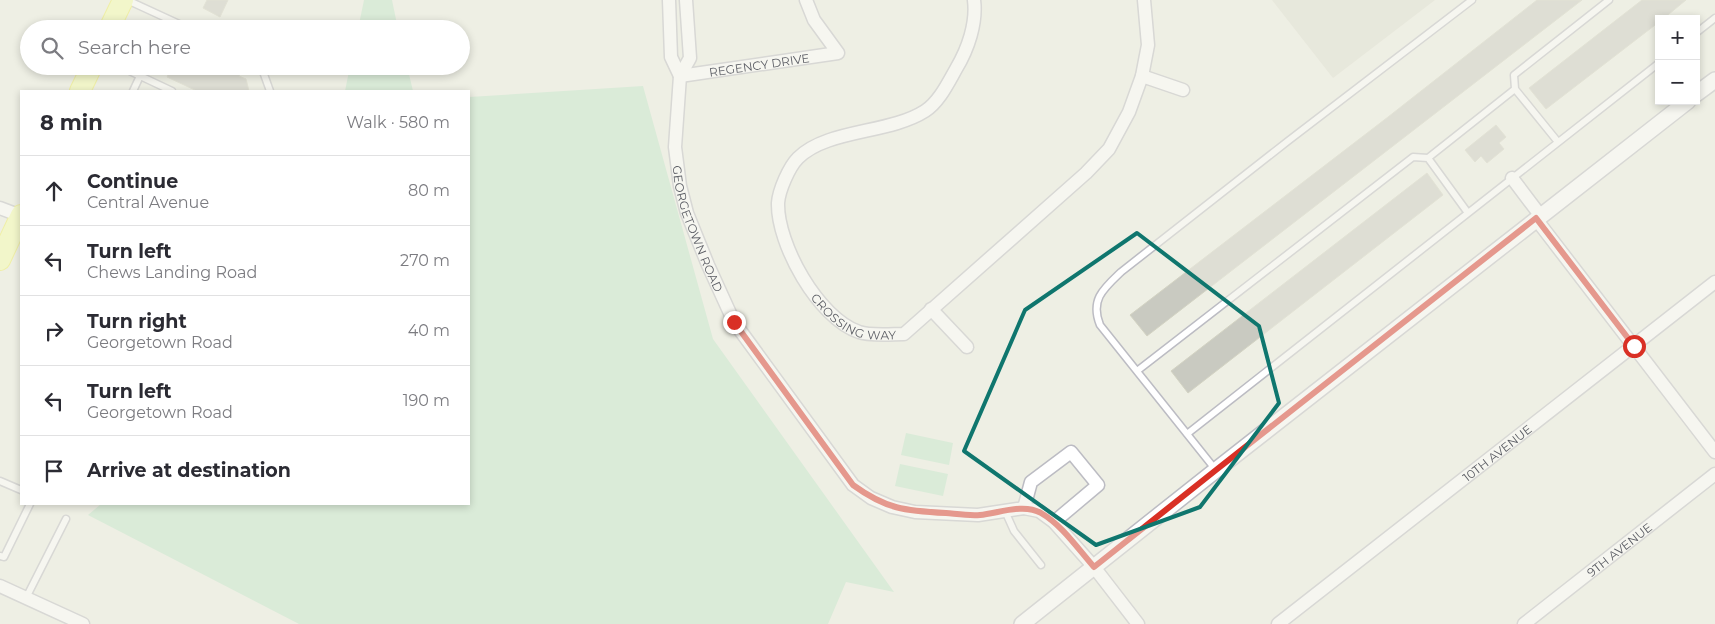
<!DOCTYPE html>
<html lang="en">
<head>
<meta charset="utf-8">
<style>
	body { margin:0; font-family:Montserrat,sans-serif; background:#f7f7f7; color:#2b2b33 }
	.controls { position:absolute; right:15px; top:15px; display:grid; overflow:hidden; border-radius:0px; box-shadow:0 2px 8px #0003 }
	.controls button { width:45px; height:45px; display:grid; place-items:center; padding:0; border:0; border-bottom:1px solid #e1e1e2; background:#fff; color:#2b2b33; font:25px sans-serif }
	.stop { position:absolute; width:15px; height:15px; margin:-11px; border:4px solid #d93025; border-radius:50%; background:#fff }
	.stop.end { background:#d93025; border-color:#fff; box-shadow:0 1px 5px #0008 }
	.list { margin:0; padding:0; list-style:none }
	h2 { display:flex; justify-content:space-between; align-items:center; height:65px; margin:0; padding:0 20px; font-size:21px }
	h2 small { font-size:16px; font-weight:400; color:#7c7c81 }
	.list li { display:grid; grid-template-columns:32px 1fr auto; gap:15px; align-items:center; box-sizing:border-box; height:70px; padding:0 20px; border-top:1px solid #e1e1e2 }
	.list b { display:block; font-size:19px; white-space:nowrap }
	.list p { margin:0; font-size:16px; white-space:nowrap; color:#7c7c81 }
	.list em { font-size:16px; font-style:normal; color:#7c7c81 }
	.icon { flex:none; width:28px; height:28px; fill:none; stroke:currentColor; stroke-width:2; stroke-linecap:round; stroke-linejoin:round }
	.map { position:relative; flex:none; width:1715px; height:624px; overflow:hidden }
	.search { position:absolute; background:#fff; box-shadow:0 2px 8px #0003; left:20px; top:20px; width:450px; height:55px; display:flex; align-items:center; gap:12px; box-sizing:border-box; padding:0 18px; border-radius:28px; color:#7c7c81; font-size:19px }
	.panel { position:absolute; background:#fff; box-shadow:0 2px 8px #0003; left:20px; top:90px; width:450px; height:415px; border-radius:0px }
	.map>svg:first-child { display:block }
	.education { fill:#dedfd2 }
	.green { fill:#c1e6cb }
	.building { fill:#c9cac1; stroke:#d3d3c3 }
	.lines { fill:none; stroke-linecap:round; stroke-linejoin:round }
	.service-casing { stroke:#bcbcc3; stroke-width:9 }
	.minor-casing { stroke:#bcbcc3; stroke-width:15 }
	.tertiary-casing { stroke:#bcbcc3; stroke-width:18 }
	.primary-casing { stroke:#f0ef5c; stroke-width:22 }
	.service { stroke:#fff; stroke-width:6 }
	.minor { stroke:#fff; stroke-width:12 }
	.tertiary { stroke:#fff; stroke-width:15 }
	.primary { stroke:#f5feaa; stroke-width:20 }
	.route { stroke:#d93025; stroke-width:6 }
	.marked { fill:none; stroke:#0f766e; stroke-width:4; stroke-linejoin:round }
	.labels { text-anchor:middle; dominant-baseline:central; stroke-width:4.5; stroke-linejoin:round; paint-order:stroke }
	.street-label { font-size:12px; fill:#5c5e65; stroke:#fff }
</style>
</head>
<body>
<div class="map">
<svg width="1715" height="624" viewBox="0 0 1715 624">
	<rect width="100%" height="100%" fill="#eeefe4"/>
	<!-- education -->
	<path class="education" d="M1272,0H1435L1333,78Z"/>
	<!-- green -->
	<path class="green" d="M364,0H392L398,29H358Z
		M350,66H407L413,91H345Z
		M643,86L713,339L894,592L846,582L828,624H299L88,515L101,504H469V97Z
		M906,433L953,443L949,465L901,455Z
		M900,464L948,474L943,496L895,486Z"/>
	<!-- building -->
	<path class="building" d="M207,0H228L220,17L203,8Z
		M1537,0H1582L1147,336L1130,315L1388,117Z
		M1642,0H1686L1663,19H1659V22L1546,109L1529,88Z
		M172,66H244L239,76L246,79L249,91H197L167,77Z
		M1496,125L1506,137L1499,143L1504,149L1487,163L1481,156L1475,162L1465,150Z
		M1427,173L1443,195L1188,393L1171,371Z"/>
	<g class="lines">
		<defs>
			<path id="service" d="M127,0L190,29
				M164,29L168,19
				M1696,33L1715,18
				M119,66L172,91
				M261,66L270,91
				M146,67L147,66
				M1515,89L1514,75L1609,0
				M133,91L140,76
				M1468,213L1428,158L1515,89L1558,142
				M1137,371L1413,157L1428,158
				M1187,434L1659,63
				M1215,469L1100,325C1090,300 1103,289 1121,272L1288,141L1472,0
				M0,481L21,490
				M1005,511L1014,531L1041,565
				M0,556L4,557L30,504
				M26,598L66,519"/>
			<g id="minor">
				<path d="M669,0L671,57L680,76"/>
				<path id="s1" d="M686,0L690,58L680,76L675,147L680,186L687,213L708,265L734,322L853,485L871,498L892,507L915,512L978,515L1024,508L1039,511L1054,522L1094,567L1138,624"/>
				<path id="s2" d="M974,0C977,23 968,49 956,69C948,83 939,102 925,111C889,134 827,129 798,158C789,167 779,190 778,203C777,244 818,318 859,332C869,336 892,334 904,334L1086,173L1109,149L1129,112L1142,76L1148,45L1144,0"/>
				<path id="s3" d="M680,76L838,53L814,20L806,0"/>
				<path d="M1142,76L1183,90"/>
				<path d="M1512,178L1540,215"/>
				<path d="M0,208L21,216"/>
				<path d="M1536,219L1715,452"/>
				<path d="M931,309L967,347"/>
				<path d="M1024,508L1031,482L1071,452L1098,485L1054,522"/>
				<path d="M0,586L83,624"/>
				<path id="s4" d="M1278,624L1715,282"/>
				<path id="s5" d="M1524,624L1715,474"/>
			</g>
			<path id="tertiary" d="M1696,94L1715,80
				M1022,624L1216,470L1688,101"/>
			<path id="primary" d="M109,29L123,0
				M80,91L92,66
				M0,260L21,215"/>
		</defs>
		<!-- service casing -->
		<use href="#service" class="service-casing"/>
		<!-- minor casing -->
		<use href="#minor" class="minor-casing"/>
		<!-- tertiary casing -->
		<use href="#tertiary" class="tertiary-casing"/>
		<!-- primary casing -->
		<use href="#primary" class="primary-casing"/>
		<!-- service -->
		<use href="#service" class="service"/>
		<!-- minor -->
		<use href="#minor" class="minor"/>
		<!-- tertiary -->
		<use href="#tertiary" class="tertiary"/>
		<!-- primary -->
		<use href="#primary" class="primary"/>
	</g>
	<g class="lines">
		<!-- route -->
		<path class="route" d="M734,322L853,485C886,509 905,511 946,513C957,514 969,516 980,515C999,513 1024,503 1041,513C1062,525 1078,549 1094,567L1216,470L1536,218L1634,346"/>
	</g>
	<!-- marked area -->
	<path d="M0 0H1715V624H0ZM1137,233L1259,326L1279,403L1200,507L1096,545L964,451L1025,310Z" fill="#eeefe4" fill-opacity=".55" fill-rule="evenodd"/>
	<path class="marked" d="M1137,233L1259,326L1279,403L1200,507L1096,545L964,451L1025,310Z"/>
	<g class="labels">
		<!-- street labels -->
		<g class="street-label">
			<text stroke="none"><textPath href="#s3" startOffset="80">REGENCY DRIVE</textPath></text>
			<text stroke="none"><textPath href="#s1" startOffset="235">GEORGETOWN ROAD</textPath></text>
			<text stroke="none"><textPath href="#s2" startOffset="460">CROSSING WAY</textPath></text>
			<text stroke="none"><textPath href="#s4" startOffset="278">10TH AVENUE</textPath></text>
			<text stroke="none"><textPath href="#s5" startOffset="121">9TH AVENUE</textPath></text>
		</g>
	</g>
</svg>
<div class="controls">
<button>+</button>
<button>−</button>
</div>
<div class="stop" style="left:1634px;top:346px"></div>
<div class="stop end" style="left:734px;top:322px"></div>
<div class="search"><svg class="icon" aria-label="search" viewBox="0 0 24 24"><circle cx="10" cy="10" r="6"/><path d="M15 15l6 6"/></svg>Search here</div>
<section class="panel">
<h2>8 min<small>Walk · 580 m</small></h2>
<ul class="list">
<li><svg class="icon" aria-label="ahead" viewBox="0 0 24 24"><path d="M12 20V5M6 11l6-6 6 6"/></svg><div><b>Continue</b><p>Central Avenue</p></div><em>80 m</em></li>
<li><svg class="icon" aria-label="left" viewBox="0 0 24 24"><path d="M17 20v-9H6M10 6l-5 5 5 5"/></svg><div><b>Turn left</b><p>Chews Landing Road</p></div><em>270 m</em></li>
<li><svg class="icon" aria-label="right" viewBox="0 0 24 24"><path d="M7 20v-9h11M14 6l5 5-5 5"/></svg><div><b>Turn right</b><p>Georgetown Road</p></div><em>40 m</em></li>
<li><svg class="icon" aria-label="left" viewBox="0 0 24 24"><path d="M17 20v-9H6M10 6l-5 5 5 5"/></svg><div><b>Turn left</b><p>Georgetown Road</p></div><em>190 m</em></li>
<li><svg class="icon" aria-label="arrive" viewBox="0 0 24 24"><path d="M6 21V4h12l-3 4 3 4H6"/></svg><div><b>Arrive at destination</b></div></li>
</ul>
</section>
</div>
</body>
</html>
